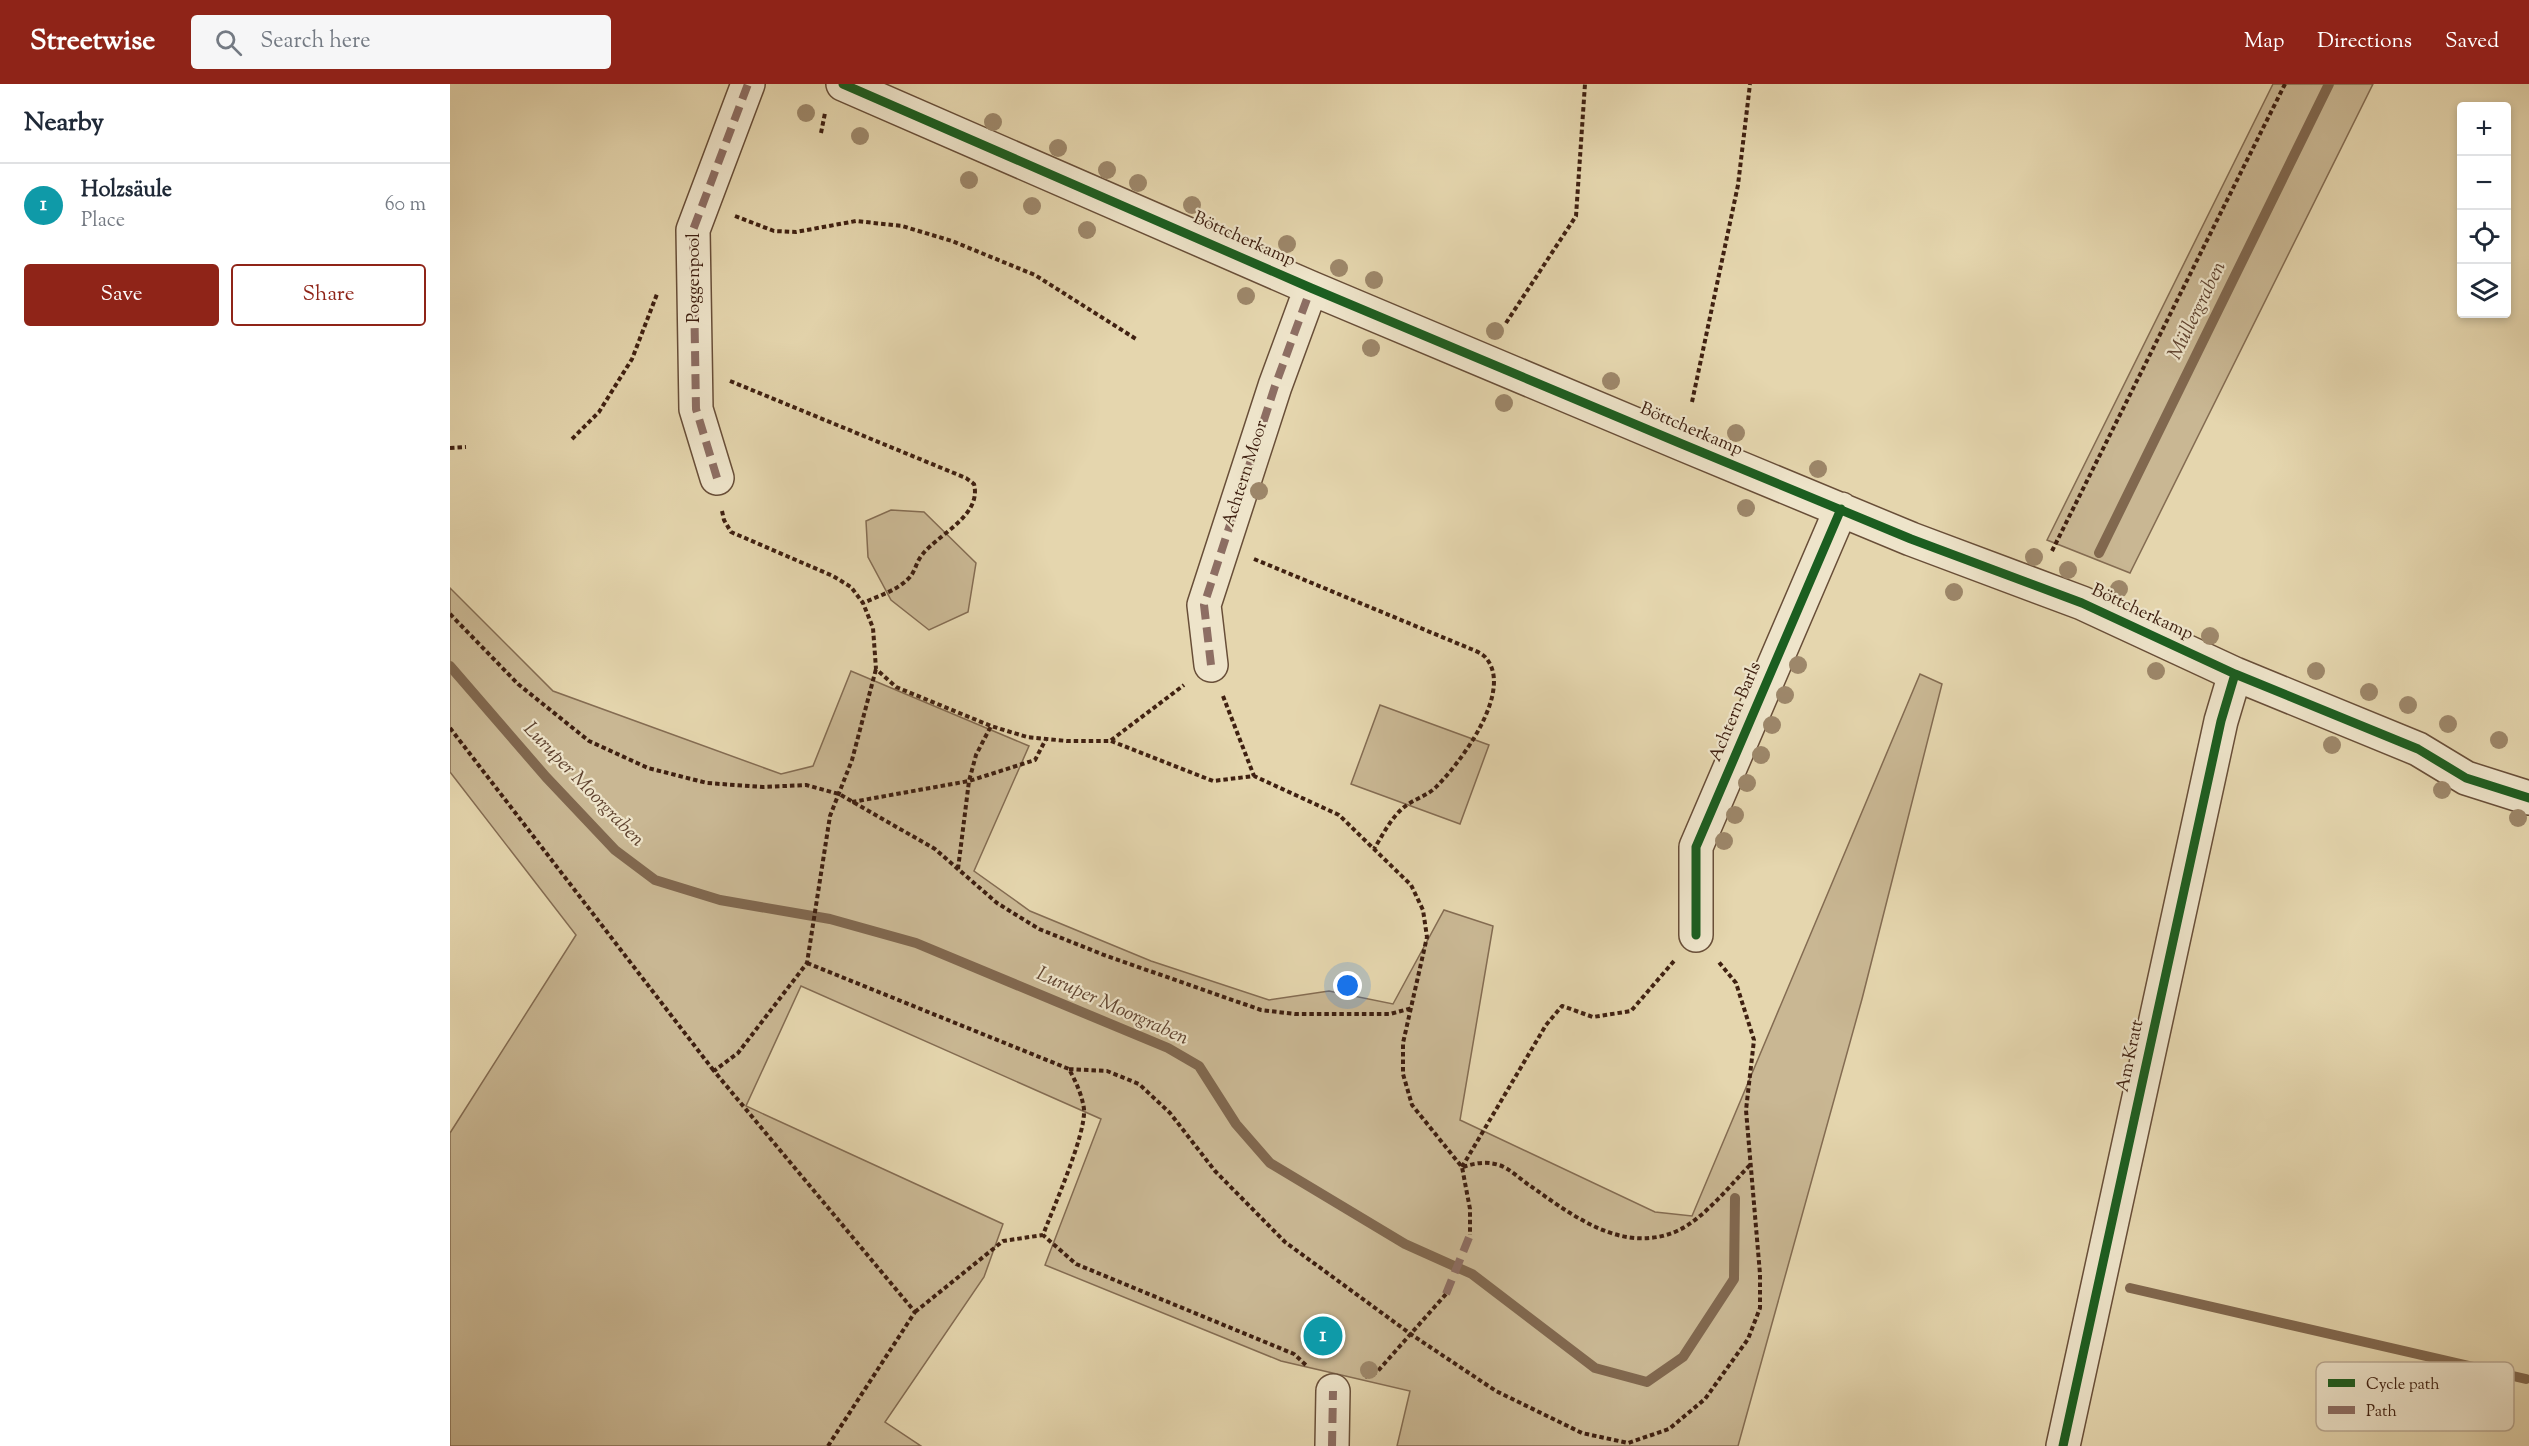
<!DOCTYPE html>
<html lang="en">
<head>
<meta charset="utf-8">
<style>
	body { margin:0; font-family:"Sorts Mill Goudy",serif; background:#f6f6f7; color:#1f2937 }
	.controls { position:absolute; right:18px; top:18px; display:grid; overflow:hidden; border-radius:6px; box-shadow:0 3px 9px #0003 }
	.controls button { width:54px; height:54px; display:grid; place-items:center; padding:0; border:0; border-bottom:2px solid #e0e1e3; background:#fff; color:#1f2937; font:30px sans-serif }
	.you { position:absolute; left:898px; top:902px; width:21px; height:21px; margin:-15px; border:4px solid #fff; border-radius:50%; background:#1a73e8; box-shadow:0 0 0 9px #1a73e833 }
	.badge { display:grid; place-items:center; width:39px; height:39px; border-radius:50%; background:#8f2418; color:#fff; font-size:20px; font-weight:700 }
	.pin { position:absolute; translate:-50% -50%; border:3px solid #fff; box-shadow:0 2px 6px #0006 }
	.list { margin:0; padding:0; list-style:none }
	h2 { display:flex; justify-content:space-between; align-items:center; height:78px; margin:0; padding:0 24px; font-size:26px }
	h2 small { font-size:20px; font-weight:400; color:#747a83 }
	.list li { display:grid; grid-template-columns:39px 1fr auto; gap:18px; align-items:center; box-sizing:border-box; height:84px; padding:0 24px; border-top:2px solid #e0e1e3 }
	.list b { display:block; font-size:22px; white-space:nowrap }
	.list p { margin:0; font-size:20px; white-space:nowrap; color:#747a83 }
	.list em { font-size:20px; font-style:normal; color:#747a83 }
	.actions { display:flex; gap:12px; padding:18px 24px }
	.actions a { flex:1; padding:14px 0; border:2px solid #8f2418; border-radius:6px; text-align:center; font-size:21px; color:#8f2418 }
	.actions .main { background:#8f2418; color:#fff }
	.icon { flex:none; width:33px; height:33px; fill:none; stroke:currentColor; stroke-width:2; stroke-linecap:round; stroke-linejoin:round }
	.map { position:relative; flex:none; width:2079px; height:1362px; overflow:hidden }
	header { display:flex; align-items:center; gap:36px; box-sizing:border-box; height:84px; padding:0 30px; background:#8f2418; color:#fff }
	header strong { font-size:28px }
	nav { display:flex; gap:33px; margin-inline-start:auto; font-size:21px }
	.search { width:420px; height:54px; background:#f6f6f7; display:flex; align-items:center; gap:15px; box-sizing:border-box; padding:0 21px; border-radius:6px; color:#747a83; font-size:22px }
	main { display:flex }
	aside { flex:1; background:#fff }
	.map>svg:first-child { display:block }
	.green { fill:#c9b793; stroke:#846c52; stroke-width:1.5 }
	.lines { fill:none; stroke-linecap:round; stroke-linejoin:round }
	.stream { stroke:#81684f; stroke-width:10 }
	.minor-casing { stroke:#684e38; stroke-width:36 }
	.path { stroke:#3f2011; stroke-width:4; stroke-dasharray:4.5 3; stroke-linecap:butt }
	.minor { stroke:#eee4ca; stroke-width:33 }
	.quiet { stroke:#8d6e63; stroke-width:8; stroke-dasharray:15 8; stroke-linecap:butt }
	.cycleway-casing { stroke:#eee4ca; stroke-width:13 }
	.cycleway { stroke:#1b5e20; stroke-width:9 }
	.tree { fill:#9d876a }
	.labels { text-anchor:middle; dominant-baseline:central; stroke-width:4.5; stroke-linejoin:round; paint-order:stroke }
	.street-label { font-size:18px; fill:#3f2011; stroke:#eee4ca }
	.water-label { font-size:20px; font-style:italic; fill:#604430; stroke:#eee4ca }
	.key { fill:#eee4ca; stroke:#baa992; stroke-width:1.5 }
	.key-label { font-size:16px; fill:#3f2011 }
</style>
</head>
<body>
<header>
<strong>Streetwise</strong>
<div class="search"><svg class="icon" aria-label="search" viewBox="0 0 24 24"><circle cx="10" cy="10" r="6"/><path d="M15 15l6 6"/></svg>Search here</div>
<nav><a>Map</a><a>Directions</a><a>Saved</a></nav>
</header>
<main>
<aside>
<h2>Nearby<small></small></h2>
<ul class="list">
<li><span class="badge" style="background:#0f9aa8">1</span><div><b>Holzsäule</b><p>Place</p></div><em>60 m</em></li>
</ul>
<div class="actions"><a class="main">Save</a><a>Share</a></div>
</aside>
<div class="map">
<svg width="2079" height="1362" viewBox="0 0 2079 1362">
	<rect width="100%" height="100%" fill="#e5d6ae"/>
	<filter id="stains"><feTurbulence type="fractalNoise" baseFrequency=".00333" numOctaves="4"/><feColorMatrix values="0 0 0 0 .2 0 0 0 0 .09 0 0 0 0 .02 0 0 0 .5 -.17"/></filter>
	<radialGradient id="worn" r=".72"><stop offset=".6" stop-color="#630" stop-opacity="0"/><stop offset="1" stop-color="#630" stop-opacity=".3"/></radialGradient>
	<!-- green -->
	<path class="green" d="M1823,0H1923L1680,489L1597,456Z
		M441,426L474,428L526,479L518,528L479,546L441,516L418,473L416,437Z
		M0,504L103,607L331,690L363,682L401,587L579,662L524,787L580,827L701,877L819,916L879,907L943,920L994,826L1043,842L1010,1036L1205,1128L1242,1132L1470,590L1492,600L1412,915L1288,1362H947L960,1307L831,1277L595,1181L651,1035L351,902L296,1022L553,1140L534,1193L435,1338L471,1362H0V1049L126,851L0,688Z
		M930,621L1039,661L1010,740L901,700Z"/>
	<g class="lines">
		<!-- stream -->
		<path class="stream" d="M1649,469L1879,0
			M0,582L96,693L165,766L205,796L270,816L380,835L466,859L718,964L749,982L786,1040L820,1079L955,1160L1022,1190L1145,1284L1197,1298L1233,1273L1284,1195L1285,1114
			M1680,1204L2076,1295"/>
		<defs>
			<path id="minor" d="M393,0L861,204L1232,360L1461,455L1632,519L1785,590L1968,665L2016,694L2079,714
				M267,394L246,325L243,146L298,0
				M761,581L754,521L825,302L861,204
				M1246,851V763L1391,425
				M882,1362L883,1307
				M1613,1362L1771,637L1785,590"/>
		</defs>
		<!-- minor casing -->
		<use href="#minor" class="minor-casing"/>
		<!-- path -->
		<path class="path" d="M371,49L375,29
			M285,132L324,147L346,148L406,137L452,142L502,157L585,191L686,255
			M1056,239L1126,132L1135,0
			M280,297L516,394L524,400C532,432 488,450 472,471C466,478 465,489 458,495C446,507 428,512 413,519
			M1242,318L1288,101L1300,0
			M122,355L149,328L182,275L207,210
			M0,364L16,363
			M272,427L274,436L281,448L383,492L401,503L413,519L423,544L426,585L446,603L541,642L577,653L617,657H660L734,601
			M1602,467L1835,0
			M804,475L1021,565C1026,567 1033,570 1036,574C1064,607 1011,678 987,702C978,712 963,715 953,724C941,734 932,752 924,765
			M0,530L68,600L139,657L198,684L257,699L313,703L356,701L389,710L485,765L547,819L589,845L654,871L811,926L845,930H940L962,924
			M773,612L804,692
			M0,644L264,987
			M661,657L763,697L804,692L889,731L961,801L973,826L977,853L953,959V990L962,1021L1012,1083L1020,1125V1151
			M402,718L519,697L585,676L596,655
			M508,785L519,697L526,671L541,642
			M357,879L619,985C626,998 632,1011 634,1025C636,1051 603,1124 593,1151L626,1180L844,1270L858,1283
			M619,985L657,987L689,1000L720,1029L765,1087L835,1158L962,1251L1046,1307L1132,1349L1178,1359L1219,1345L1255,1315L1298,1255L1310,1224V1190L1296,1026L1304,956L1286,899L1268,877
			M1012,1083L1096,941L1112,922L1143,933L1181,927L1224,877
			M1013,1083C1025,1079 1036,1077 1049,1081C1059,1084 1070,1095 1079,1101C1122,1131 1172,1171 1227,1147C1254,1135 1281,1100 1301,1080
			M465,1228L553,1157L593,1151
			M915,1293L927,1288L996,1210
			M378,1362L465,1228L264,987L288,969L357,879L380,732L402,676L426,585"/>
		<!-- minor -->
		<use href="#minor" class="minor"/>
		<!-- quiet -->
		<path class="quiet" d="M267,394L246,325L243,146L298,0
			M761,581L754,521L825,302L861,204
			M996,1210L1020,1151
			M882,1362L883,1307"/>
		<defs>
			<path id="cycleway" d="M393,0L861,204L1232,360L1461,455L1632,519L1785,590L1968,665L2016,694L2079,714
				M1246,851V763L1391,425
				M1613,1362L1771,637L1785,590"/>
		</defs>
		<!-- cycleway casing -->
		<use href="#cycleway" class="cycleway-casing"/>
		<!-- cycleway -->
		<use href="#cycleway" class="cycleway"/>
	</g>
	<!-- trees -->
	<g class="tree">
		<circle cx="356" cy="29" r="9"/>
		<circle cx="543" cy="38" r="9"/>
		<circle cx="410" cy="52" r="9"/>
		<circle cx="608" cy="64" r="9"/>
		<circle cx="657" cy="86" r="9"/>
		<circle cx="519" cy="96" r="9"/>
		<circle cx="688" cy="99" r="9"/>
		<circle cx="742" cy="121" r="9"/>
		<circle cx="582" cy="122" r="9"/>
		<circle cx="637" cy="146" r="9"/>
		<circle cx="837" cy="160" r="9"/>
		<circle cx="889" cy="184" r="9"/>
		<circle cx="924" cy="196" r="9"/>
		<circle cx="796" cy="212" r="9"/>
		<circle cx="1045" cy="247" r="9"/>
		<circle cx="921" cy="264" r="9"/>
		<circle cx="1161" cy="297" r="9"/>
		<circle cx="1054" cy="319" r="9"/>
		<circle cx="1286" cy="349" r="9"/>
		<circle cx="1368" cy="385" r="9"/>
		<circle cx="809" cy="407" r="9"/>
		<circle cx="1296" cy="424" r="9"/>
		<circle cx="1584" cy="473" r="9"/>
		<circle cx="1618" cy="486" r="9"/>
		<circle cx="1669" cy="505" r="9"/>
		<circle cx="1504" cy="508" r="9"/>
		<circle cx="1760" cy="552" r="9"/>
		<circle cx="1348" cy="581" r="9"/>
		<circle cx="1706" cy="587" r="9"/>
		<circle cx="1866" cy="587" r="9"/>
		<circle cx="1919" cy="608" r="9"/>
		<circle cx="1335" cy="611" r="9"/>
		<circle cx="1958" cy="621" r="9"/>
		<circle cx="1998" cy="640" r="9"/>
		<circle cx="1322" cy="641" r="9"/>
		<circle cx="2049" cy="656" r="9"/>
		<circle cx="1882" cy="661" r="9"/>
		<circle cx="1311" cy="671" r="9"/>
		<circle cx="1297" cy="699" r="9"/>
		<circle cx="1992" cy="706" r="9"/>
		<circle cx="1285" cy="731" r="9"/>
		<circle cx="2068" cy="734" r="9"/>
		<circle cx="1274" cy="757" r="9"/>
		<circle cx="919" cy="1286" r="9"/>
	</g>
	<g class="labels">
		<!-- street labels -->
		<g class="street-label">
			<text transform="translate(794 156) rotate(24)">Böttcherkamp</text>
			<text transform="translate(245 194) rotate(-90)">Poggenpool</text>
			<text transform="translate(1241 346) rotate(23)">Böttcherkamp</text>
			<text transform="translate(796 390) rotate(-72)">Achtern Moor</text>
			<text transform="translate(1692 529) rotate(25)">Böttcherkamp</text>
			<text transform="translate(1286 628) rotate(-67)">Achtern Barls</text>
			<text transform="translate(1681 972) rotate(-78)">Am Kratt</text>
		</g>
		<!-- water labels -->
		<g class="water-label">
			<text transform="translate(1748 227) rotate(-64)">Müllergraben</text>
			<text transform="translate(133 701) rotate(46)">Luruper Moorgraben</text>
			<text transform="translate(662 923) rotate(24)">Luruper Moorgraben</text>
		</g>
	</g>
	<!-- legend -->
	<rect x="1866" y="1278" width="198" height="69" rx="9" class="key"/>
	<rect x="1878" y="1295" width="27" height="8" fill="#1b5e20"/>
	<rect x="1878" y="1322" width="27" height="8" fill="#8d6e63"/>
	<g class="key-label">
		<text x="1916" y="1305">Cycle path</text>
		<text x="1916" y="1332">Path</text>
	</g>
	<rect width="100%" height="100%" filter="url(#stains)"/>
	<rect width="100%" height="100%" fill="url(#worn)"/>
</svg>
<div class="controls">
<button>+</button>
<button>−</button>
<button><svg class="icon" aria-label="locate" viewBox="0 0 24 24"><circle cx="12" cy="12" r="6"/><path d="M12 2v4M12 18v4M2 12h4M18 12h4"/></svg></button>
<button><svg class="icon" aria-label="layers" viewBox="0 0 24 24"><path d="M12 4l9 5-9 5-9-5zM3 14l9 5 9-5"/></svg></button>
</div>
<div class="you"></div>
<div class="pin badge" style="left:873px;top:1252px;background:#0f9aa8">1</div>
</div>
</main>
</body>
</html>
